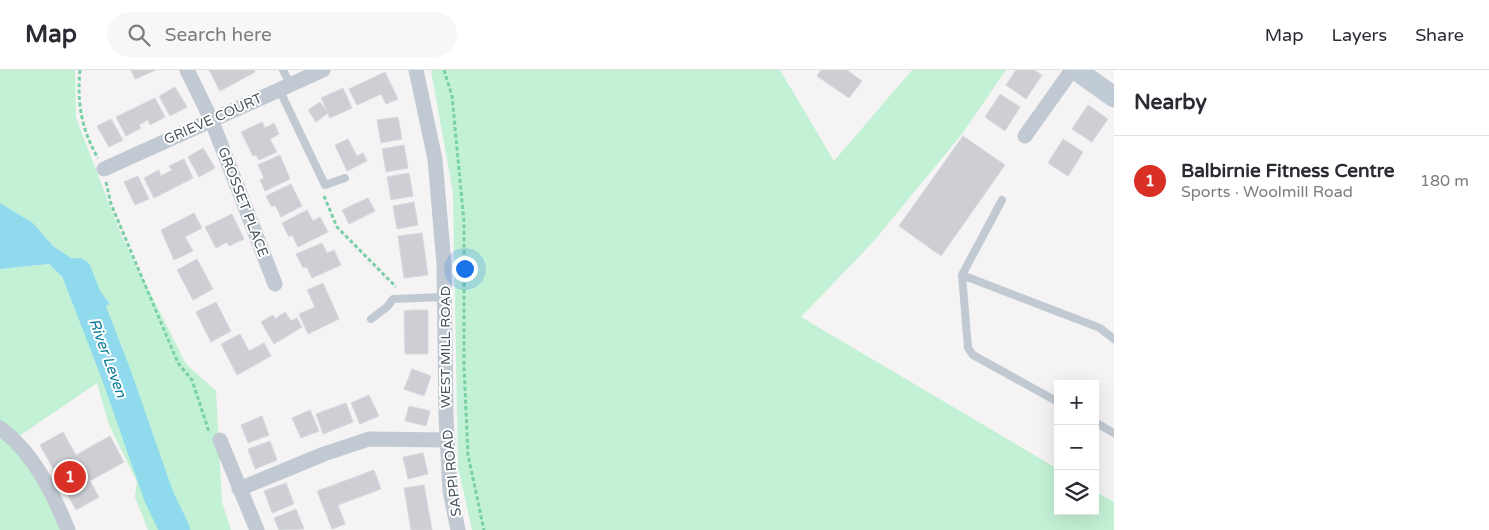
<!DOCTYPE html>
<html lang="en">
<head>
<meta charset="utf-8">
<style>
	body { margin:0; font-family:"Varela Round",sans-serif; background:#f7f7f7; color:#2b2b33 }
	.controls { position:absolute; right:15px; bottom:15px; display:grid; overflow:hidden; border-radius:0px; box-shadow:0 5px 20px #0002 }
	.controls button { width:45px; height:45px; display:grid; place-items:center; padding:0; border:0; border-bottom:1px solid #e1e1e2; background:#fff; color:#2b2b33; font:25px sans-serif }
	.you { position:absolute; left:464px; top:198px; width:18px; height:18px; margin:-12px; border:4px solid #fff; border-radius:50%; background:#1a73e8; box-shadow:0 0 0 8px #1a73e833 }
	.badge { display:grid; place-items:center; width:32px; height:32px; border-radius:50%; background:#d93025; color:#fff; font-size:16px; font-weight:700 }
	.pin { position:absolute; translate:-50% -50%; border:2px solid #fff; box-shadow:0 1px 5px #0006 }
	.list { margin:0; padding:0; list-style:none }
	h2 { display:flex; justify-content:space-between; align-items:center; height:65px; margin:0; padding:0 20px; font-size:21px }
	h2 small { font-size:16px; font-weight:400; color:#7c7c81 }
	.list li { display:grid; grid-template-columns:32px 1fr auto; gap:15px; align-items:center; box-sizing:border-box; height:90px; padding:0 20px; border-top:1px solid #e1e1e2 }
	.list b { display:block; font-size:19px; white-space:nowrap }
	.list p { margin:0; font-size:16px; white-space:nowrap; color:#7c7c81 }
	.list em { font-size:16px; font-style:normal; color:#7c7c81 }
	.icon { flex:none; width:28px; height:28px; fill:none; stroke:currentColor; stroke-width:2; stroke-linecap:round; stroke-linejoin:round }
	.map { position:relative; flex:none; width:1114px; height:460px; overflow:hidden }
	header { display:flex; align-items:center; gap:30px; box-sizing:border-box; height:70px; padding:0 25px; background:#fff; border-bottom:1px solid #e1e1e2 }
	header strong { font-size:24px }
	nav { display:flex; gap:28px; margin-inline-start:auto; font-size:18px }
	.search { width:350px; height:45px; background:#f7f7f7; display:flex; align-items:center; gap:12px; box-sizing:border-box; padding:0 18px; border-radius:28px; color:#7c7c81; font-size:19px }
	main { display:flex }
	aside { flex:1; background:#fff }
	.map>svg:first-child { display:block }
	.green { fill:#c3f1d5 }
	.water { fill:#90daee }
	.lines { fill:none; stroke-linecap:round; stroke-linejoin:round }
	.river { stroke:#90daee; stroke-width:30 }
	.building { fill:#cdcfd5; stroke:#d7d9de }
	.path { stroke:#7ad0a6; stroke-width:3; stroke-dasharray:4 2.5; stroke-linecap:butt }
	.lane { stroke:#c1cad2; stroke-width:8 }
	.street { stroke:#c1cad2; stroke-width:15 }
	.secondary { stroke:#c1cbd6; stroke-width:21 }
	.labels { text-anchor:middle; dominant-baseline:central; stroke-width:4; stroke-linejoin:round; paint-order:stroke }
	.street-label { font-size:14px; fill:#4a5661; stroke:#fff }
	.water-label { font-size:15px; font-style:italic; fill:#0c7c9b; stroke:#fff }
</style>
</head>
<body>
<header>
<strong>Map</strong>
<div class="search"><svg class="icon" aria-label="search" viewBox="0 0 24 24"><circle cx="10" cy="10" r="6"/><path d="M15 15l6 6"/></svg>Search here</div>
<nav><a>Map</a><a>Layers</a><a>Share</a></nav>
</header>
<main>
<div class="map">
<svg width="1114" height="460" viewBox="0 0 1114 460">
	<rect width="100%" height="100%" fill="#f5f3f3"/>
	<!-- green -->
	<path class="green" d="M0,0H75L76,48L122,167L186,294L216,321L222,432L231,460H181L166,427L97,239L110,234L80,194L53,176L33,153L0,133Z
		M431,0H780L834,91L912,0H1006L962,64L873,172L801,247L1058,399V441H1095V421L1114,432V460H472L458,397L453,123Z
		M49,194L75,219L88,243L113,304L168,460H148L135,427L137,412L109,355L97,313L15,369L68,460H0V199Z"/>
	<!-- water -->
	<path class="water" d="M0,133L33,153L53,176L80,194L110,234L88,243L75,219L49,194L0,199Z"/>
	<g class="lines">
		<!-- river -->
		<path class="river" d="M77,203L116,304L159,427L175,460"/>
	</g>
	<!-- building -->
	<path class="building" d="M131,0H156L135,9Z
		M209,0H254L255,2L220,21Z
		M821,0H849L848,1L862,11L849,28L817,6Z
		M1016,0H1034L1042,5L1026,29L1006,15Z
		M385,2L398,29L386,34L381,24L357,35L349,19Z
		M175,17L187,37L170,46L159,26Z
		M343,18L352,38L330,48L321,28Z
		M1000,24L1020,37L1005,61L985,47Z
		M155,28L165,47L150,55L148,50L139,55L141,58L126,66L116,47Z
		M320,32L328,43L316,52L308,40Z
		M1088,35L1108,49L1092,72L1072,59Z
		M398,47L402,69L381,73L377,50Z
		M111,49L123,70L109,77L97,56Z
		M262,52L265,58L274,53L279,64L270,69L277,82L259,90L256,85L253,86L241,62Z
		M963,66L1005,95L941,186L899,156Z
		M348,69L357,86L363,83L367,91L347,101L335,75Z
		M1063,69L1083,82L1068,106L1048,93Z
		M404,75L408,98L386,102L382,79Z
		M203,78L215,98L199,107L188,87Z
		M280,85L290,109L265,121L260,110L264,108L258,95Z
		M184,89L193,108L154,128L144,108L159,100L161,106L172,100L169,96Z
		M409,103L413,126L391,130L387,107Z
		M138,106L149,129L135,135L124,112Z
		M291,114L302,136L281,147L275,135L272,137L266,126Z
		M368,128L375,141L349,154L342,140Z
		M414,132L418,155L397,159L393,136Z
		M307,140L313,151L320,147L328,162L298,177L292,165L289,167L282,153Z
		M194,143L202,158L185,167L193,181L174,190L161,160Z
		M232,144L244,169L229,176L227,172L216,178L205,157Z
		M422,163L428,205L404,208L398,166Z
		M322,173L327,183L334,180L341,195L312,208L307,197L303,198L296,184Z
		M197,189L213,219L193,230L177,200Z
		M323,213L339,249L308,264L299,244L315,237L307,220Z
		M216,232L231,261L211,272L196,242Z
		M413,240H428V284H405L404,241Z
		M285,242L291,251L297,248L302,257L274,274L261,252L273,245L275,249Z
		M240,264L249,281L264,273L271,286L237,305L221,274Z
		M412,299L431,306L424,326L404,319Z
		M369,325L379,346L360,354L351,333Z
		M346,333L353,352L323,364L316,344Z
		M409,336L430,341L426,356L405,351Z
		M310,340L319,361L301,368L292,348Z
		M262,346L269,365L248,373L241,355Z
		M63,362L76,385L110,366L124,392L90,411L99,427L76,440L40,375Z
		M270,371L277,390L255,399L248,379Z
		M423,383L428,404L408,409L403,387Z
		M374,400L381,419L338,435L345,454L332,459L317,421Z
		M286,413L294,434L272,443L264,421Z
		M424,415L432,460H411L404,418Z
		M296,439L304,459L279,460L274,448Z"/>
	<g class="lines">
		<!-- path -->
		<path class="path" d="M80,0C77,32 81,59 98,88
			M444,0L452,26L464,152V297L468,385L484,460
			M106,112L111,134L178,293L192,310L209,362
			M324,126L337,157L396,217"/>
		<!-- lane -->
		<path class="lane" d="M283,0L290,14
			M279,19L325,115L345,108
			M1002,130L962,205L968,278L973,285L1058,332
			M962,205L1100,258L1114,269
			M371,249L387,237L393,229L445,227
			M1095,352L1114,363"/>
		<!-- street -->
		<path class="street" d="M187,0L211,49L275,214
			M416,0L435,89L444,194L446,346L450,421L458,460
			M1025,66L1072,0
			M104,99L323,0
			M0,358C33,382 53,423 68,460
			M220,370L257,460
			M239,419L324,384L369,369L448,370"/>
		<!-- secondary -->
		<path class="secondary" d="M1076,0L1114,27"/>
	</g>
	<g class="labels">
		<!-- street labels -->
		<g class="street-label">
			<text transform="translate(213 49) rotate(-24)">GRIEVE COURT</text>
			<text transform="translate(243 132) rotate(69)">GROSSET PLACE</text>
			<text transform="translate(445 277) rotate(-90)">WEST MILL ROAD</text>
			<text transform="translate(452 403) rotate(-96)">SAPPI ROAD</text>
		</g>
		<!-- water labels -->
		<g class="water-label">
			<text transform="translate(108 288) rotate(70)">River Leven</text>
		</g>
	</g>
</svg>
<div class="controls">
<button>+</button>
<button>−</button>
<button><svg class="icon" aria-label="layers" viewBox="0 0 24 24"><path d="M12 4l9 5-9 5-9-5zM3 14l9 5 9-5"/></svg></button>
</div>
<div class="you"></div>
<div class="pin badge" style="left:70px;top:407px">1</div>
</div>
<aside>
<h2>Nearby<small></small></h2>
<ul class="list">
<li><span class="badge">1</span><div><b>Balbirnie Fitness Centre</b><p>Sports · Woolmill Road</p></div><em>180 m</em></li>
</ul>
</aside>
</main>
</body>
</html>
